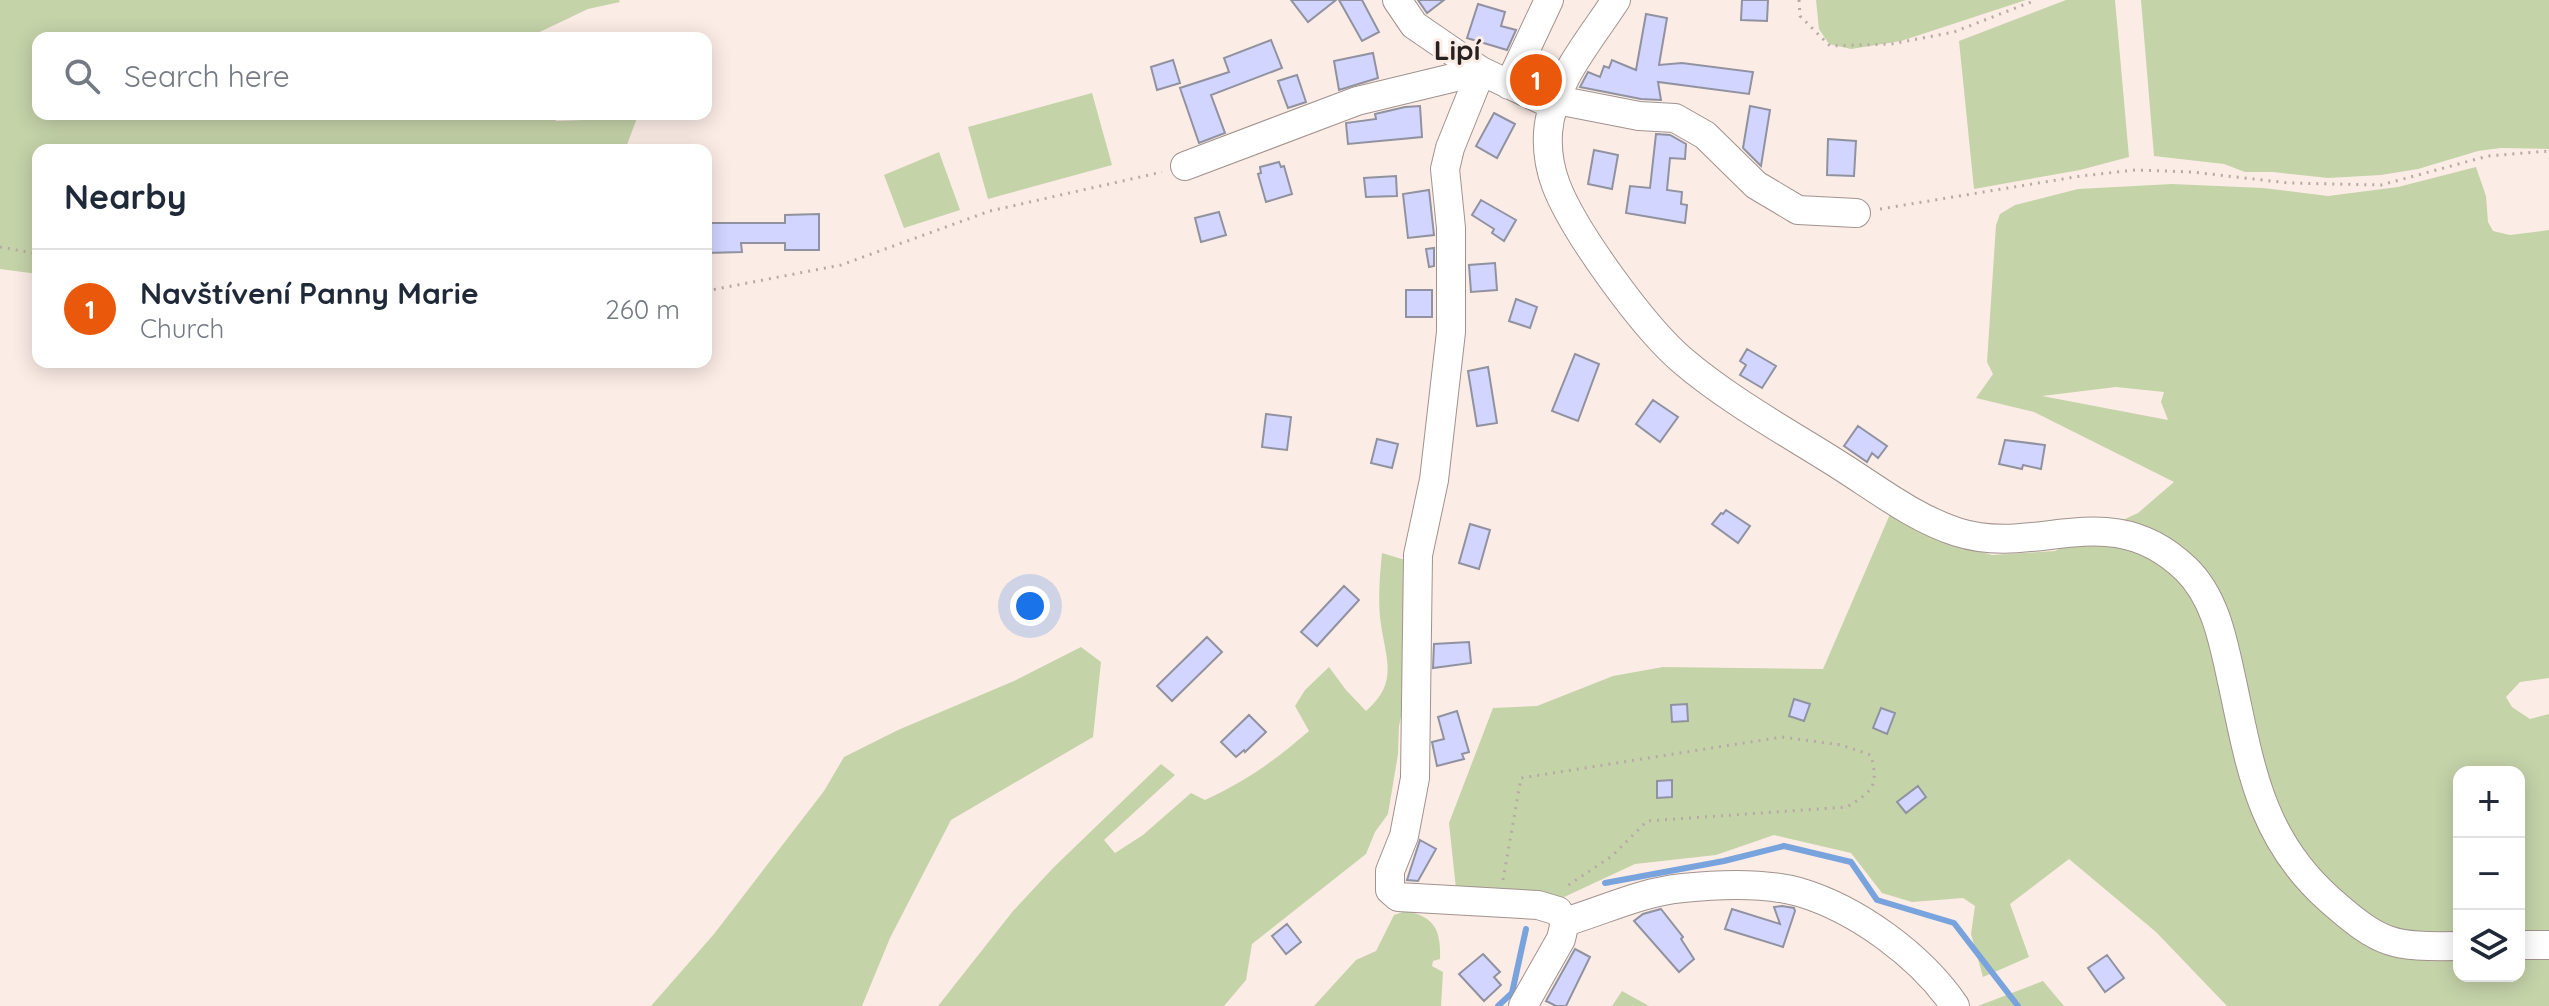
<!DOCTYPE html>
<html lang="en">
<head>
<meta charset="utf-8">
<style>
	body { margin:0; font-family:Quicksand,sans-serif; background:#f2f2f3; color:#1f2937 }
	.controls { position:absolute; right:24px; bottom:24px; display:grid; overflow:hidden; border-radius:16px; box-shadow:0 4px 20px #0003 }
	.controls button { width:72px; height:72px; display:grid; place-items:center; padding:0; border:0; border-bottom:2px solid #e0e1e3; background:#fff; color:#1f2937; font:40px sans-serif }
	.you { position:absolute; left:1030px; top:606px; width:28px; height:28px; margin:-20px; border:6px solid #fff; border-radius:50%; background:#1a73e8; box-shadow:0 0 0 12px #1a73e833 }
	.badge { display:grid; place-items:center; width:52px; height:52px; border-radius:50%; background:#ea580c; color:#fff; font-size:26px; font-weight:700 }
	.pin { position:absolute; translate:-50% -50%; border:4px solid #fff; box-shadow:0 2px 8px #0006 }
	.list { margin:0; padding:0; list-style:none }
	h2 { display:flex; justify-content:space-between; align-items:center; height:104px; margin:0; padding:0 32px; font-size:34px }
	h2 small { font-size:26px; font-weight:400; color:#747a83 }
	.list li { display:grid; grid-template-columns:52px 1fr auto; gap:24px; align-items:center; box-sizing:border-box; height:120px; padding:0 32px; border-top:2px solid #e0e1e3 }
	.list b { display:block; font-size:30px; white-space:nowrap }
	.list p { margin:0; font-size:26px; white-space:nowrap; color:#747a83 }
	.list em { font-size:26px; font-style:normal; color:#747a83 }
	.icon { flex:none; width:44px; height:44px; fill:none; stroke:currentColor; stroke-width:2; stroke-linecap:round; stroke-linejoin:round }
	.map { position:relative; flex:none; width:2549px; height:1006px; overflow:hidden }
	.search { position:absolute; background:#fff; box-shadow:0 4px 20px #0003; left:32px; top:32px; width:680px; height:88px; display:flex; align-items:center; gap:20px; box-sizing:border-box; padding:0 28px; border-radius:16px; color:#747a83; font-size:30px }
	.panel { position:absolute; background:#fff; box-shadow:0 4px 20px #0003; left:32px; top:144px; width:680px; height:224px; border-radius:16px }
	.map>svg:first-child { display:block }
	.green { fill:#c5d3a9; fill-rule:evenodd }
	.lines { fill:none; stroke-linecap:round; stroke-linejoin:round }
	.stream { stroke:#78a3dc; stroke-width:6 }
	.building { fill:#d2d5ff; stroke:#91929f; stroke-width:2 }
	.minor-casing { stroke:#a1928d; stroke-width:30 }
	.path { stroke:#b7aaa5; stroke-width:3; stroke-dasharray:2 6; stroke-linecap:butt }
	.minor { stroke:#fff; stroke-width:28 }
	.labels { text-anchor:middle; dominant-baseline:central; stroke-width:6; stroke-linejoin:round; paint-order:stroke }
	.quarter-label { font-size:28px; font-weight:bold; fill:#27211f; stroke:#fcece6 }
</style>
</head>
<body>
<div class="map">
<svg width="2549" height="1006" viewBox="0 0 2549 1006">
	<rect width="100%" height="100%" fill="#fcece6"/>
	<!-- green -->
	<path class="green" d="M0,0H619L620,2L588,9L527,38H38V114H554L556,121L637,118L625,150H38V274L0,269Z
		M1816,0H2026L1901,41L1851,49L1829,44L1819,29Z
		M2066,0H2115L2129,157L2080,170L1974,189L1959,41Z
		M2141,0H2549V149L2501,148L2478,151L2418,169L2381,175L2328,178L2273,172H2245L2224,164L2154,156Z
		M1092,93L1112,165L988,199L968,127Z
		M939,152L960,210L904,228L884,175Z
		M2476,167L2486,196L2488,222L2493,231L2510,235L2549,230V678L2520,682L2506,697L2512,707L2530,719L2549,714V1006H2227L2156,932L2069,859L2010,904L2029,957L1983,977L1971,934L1975,906L1963,898L1912,902L1882,893L1851,853L1774,835L1716,855L1635,864L1562,898L1456,889L1449,823L1493,708L1537,706L1613,676L1663,667L1823,669L1891,512L1946,541L1992,555L2055,551L2138,513L2174,482L2034,412L1976,398L1993,374L1987,362L1996,225L2000,214L2015,205L2078,189L2172,184L2263,188L2328,196L2398,187ZM2116,387L2164,392L2161,402L2168,420L2042,396ZM2459,772H2519V976H2459Z
		M1382,553L1405,560L1408,684L1399,726L1398,754L1388,814L1375,832L1366,854L1252,944L1246,980L1224,1006H938L1013,911L1054,867L1161,764L1175,775L1104,840L1115,853L1143,835L1191,793L1205,800C1248,780 1274,761 1309,731L1295,706L1305,690L1329,667L1346,690L1366,711C1401,681 1384,656 1380,617C1378,596 1380,574 1382,553Z
		M1081,647L1101,662L1093,737L951,820L890,938L862,1006H651L714,934L824,791L844,757L898,730L1014,681Z
		M1406,911C1435,917 1441,930 1440,959L1433,961L1432,966L1443,972L1441,1006H1314L1356,960L1376,951L1394,915Z
		M2043,981L2064,1006H1978Z
		M1622,991L1649,1006H1612Z"/>
	<g class="lines">
		<!-- stream -->
		<path class="stream" d="M1605,883L1724,861L1784,846L1851,862L1877,900L1954,923L2018,1006
			M1498,1006L1512,993L1526,929"/>
	</g>
	<!-- building -->
	<path class="building" d="M1291,0H1336L1308,22Z
		M1339,0H1362L1379,32L1362,41Z
		M1418,0H1444L1427,13Z
		M1742,0H1768L1767,21L1741,20Z
		M1478,4L1505,12L1501,26L1516,30L1507,50L1467,38Z
		M1646,14L1667,18L1659,65L1682,63L1753,72L1749,94L1658,82L1661,100L1641,99L1580,87L1588,72L1600,77L1604,66L1609,68L1612,60L1636,70Z
		M1271,40L1282,68L1211,95L1225,133L1199,143L1180,88L1229,72L1224,58Z
		M1373,53L1378,78L1339,90L1334,61Z
		M1173,60L1180,83L1157,90L1151,67Z
		M1297,75L1306,102L1288,108L1278,81Z
		M1420,106L1422,137L1348,144L1346,123L1376,119L1375,114L1405,107Z
		M1750,106L1770,110L1761,166L1743,148Z
		M1494,113L1515,124L1497,158L1476,146Z
		M1656,134L1670,135L1686,144L1685,159L1670,158L1667,190L1682,192L1681,204L1687,205L1685,223L1626,213L1630,186L1650,188Z
		M1828,139L1856,141L1854,176L1827,175Z
		M1594,150L1618,155L1612,189L1588,184Z
		M1279,162L1281,167L1284,166L1292,194L1266,202L1258,174L1261,173L1260,167Z
		M1396,176L1397,196L1366,197L1364,178Z
		M1429,190L1434,235L1408,238L1403,194Z
		M1481,200L1516,220L1504,241L1492,233L1494,229L1472,215Z
		M1219,212L1226,235L1201,242L1195,218Z
		M819,214V250H785V243H741L742,252L706,253V223H785V215Z
		M1434,248V266L1429,267L1426,249Z
		M1495,263L1497,290L1471,292L1469,265Z
		M1406,290H1432V317H1406Z
		M1516,299L1537,307L1530,328L1509,321Z
		M1747,349L1776,366L1762,388L1740,375L1746,365L1740,361Z
		M1575,354L1599,364L1578,421L1552,411Z
		M1488,367L1497,423L1477,426L1468,371Z
		M1653,400L1678,417L1660,442L1636,424Z
		M1266,414L1291,417L1287,450L1262,447Z
		M1858,426L1887,446L1878,458L1872,453L1867,462L1844,446Z
		M1377,439L1398,444L1392,468L1371,463Z
		M2005,440L2045,445L2041,469L2023,465L2022,469L1999,464Z
		M1726,510L1750,526L1738,543L1712,524L1721,513L1723,514Z
		M1470,524L1490,530L1479,569L1459,563Z
		M1344,586L1359,600L1317,646L1301,632Z
		M1207,637L1222,652L1172,701L1157,686Z
		M1469,642L1471,663L1433,668L1434,644Z
		M1794,699L1810,704L1804,721L1789,716Z
		M1687,704L1688,721L1672,722L1671,705Z
		M1881,708L1895,713L1887,734L1873,728Z
		M1457,711L1469,752L1462,754L1464,759L1437,766L1432,742L1444,739L1438,717Z
		M1249,715L1266,732L1245,752L1244,750L1236,757L1221,742Z
		M1672,780V797L1657,798V781Z
		M1918,786L1926,797L1906,813L1897,802Z
		M1420,840L1436,849L1418,881L1407,880Z
		M1782,906L1794,908L1795,911L1783,947L1725,929L1732,909L1780,924L1774,907Z
		M1661,909L1683,937L1681,939L1694,959L1679,972L1634,921L1643,914Z
		M1287,924L1301,942L1286,954L1272,936Z
		M1575,949L1590,957L1566,1006H1556L1546,1001Z
		M1483,954L1500,972L1494,977L1501,985L1484,1001L1459,974Z
		M2107,955L2124,978L2105,992L2088,968Z"/>
	<g class="lines">
		<defs>
			<path id="minor" d="M1397,0L1414,25L1481,71
				M1616,0C1591,39 1551,84 1548,133C1547,150 1550,169 1556,185C1574,232 1644,328 1683,361C1730,401 1787,432 1839,465C1877,489 1914,518 1957,532C2038,558 2109,495 2186,569C2217,599 2224,646 2233,686C2251,771 2262,840 2330,900C2381,945 2392,947 2459,946
				M1509,85L1549,0
				M1557,100L1639,116L1675,118L1705,135L1756,185L1798,210L1856,213
				M1185,166L1357,101L1481,71
				M1565,922C1605,910 1641,892 1683,888C1720,884 1762,882 1799,892C1857,909 1921,956 1955,1006
				M2519,945H2549
				M1523,1006L1561,939L1565,922L1558,911L1538,905L1398,897L1390,890V871L1404,836L1415,778L1418,555L1434,480L1451,332V228L1445,169L1450,148L1481,71L1555,106"/>
		</defs>
		<!-- minor casing -->
		<use href="#minor" class="minor-casing"/>
		<!-- path -->
		<path class="path" d="M1799,0L1800,16L1830,46L1891,44L1954,32L2036,0
			M1880,209L2081,176L2135,170L2192,172L2289,183L2381,185L2488,156L2549,151
			M0,247L38,254
			M706,291L841,265L990,211L1162,172
			M1503,880L1521,778L1782,737L1841,745L1871,755C1879,786 1873,791 1847,807L1647,821L1612,856L1564,888"/>
		<!-- minor -->
		<use href="#minor" class="minor"/>
	</g>
	<g class="labels">
		<!-- quarter labels -->
		<g class="quarter-label">
			<text x="1457" y="49">Lipí</text>
		</g>
	</g>
</svg>
<div class="controls">
<button>+</button>
<button>−</button>
<button><svg class="icon" aria-label="layers" viewBox="0 0 24 24"><path d="M12 4l9 5-9 5-9-5zM3 14l9 5 9-5"/></svg></button>
</div>
<div class="you"></div>
<div class="pin badge" style="left:1536px;top:80px">1</div>
<div class="search"><svg class="icon" aria-label="search" viewBox="0 0 24 24"><circle cx="10" cy="10" r="6"/><path d="M15 15l6 6"/></svg>Search here</div>
<section class="panel">
<h2>Nearby<small></small></h2>
<ul class="list">
<li><span class="badge">1</span><div><b>Navštívení Panny Marie</b><p>Church</p></div><em>260 m</em></li>
</ul>
</section>
</div>
</body>
</html>
